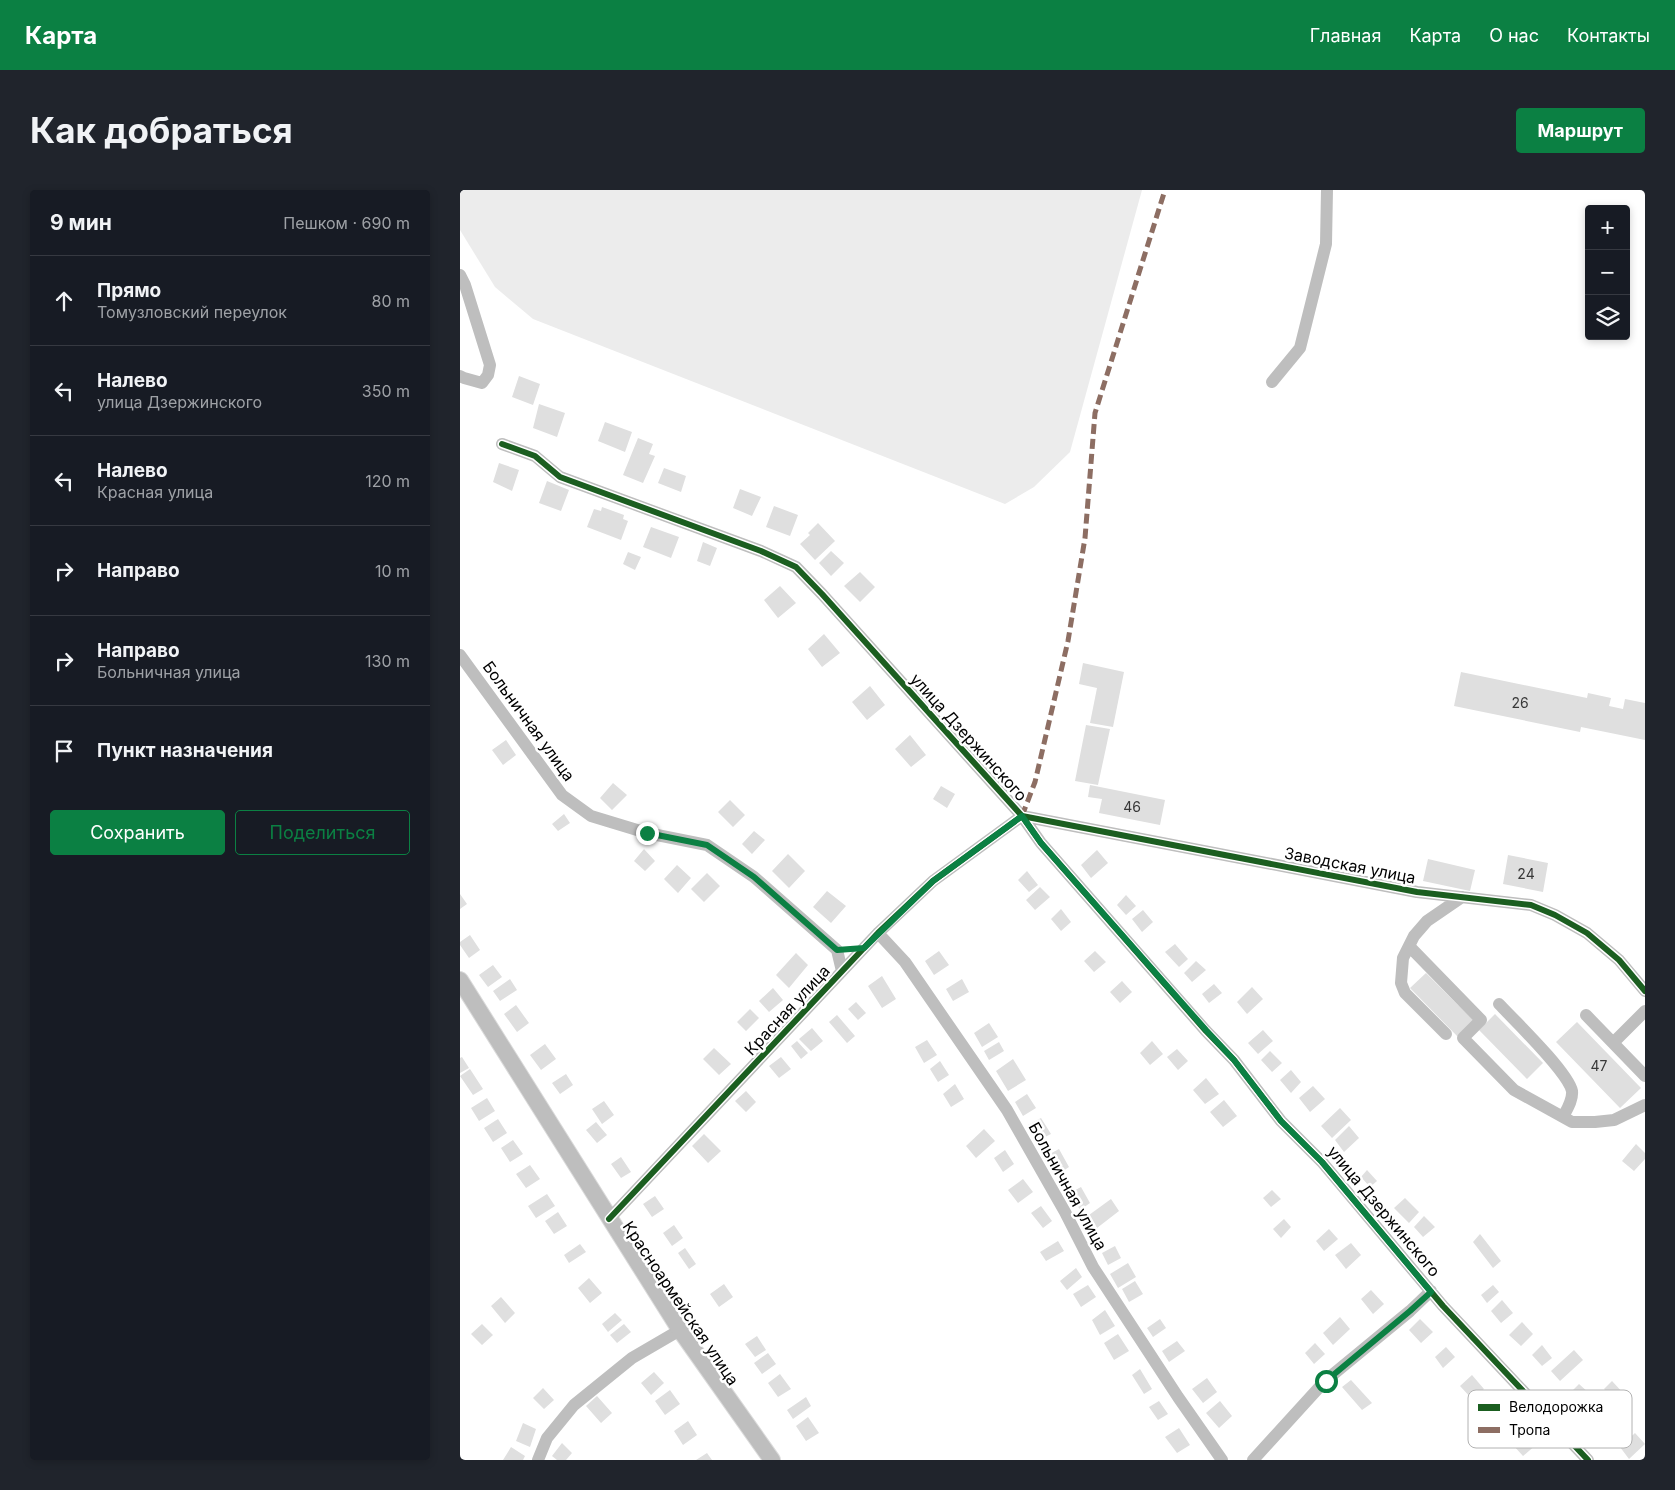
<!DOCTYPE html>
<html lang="ru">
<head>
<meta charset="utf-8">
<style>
	body { margin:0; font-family:Inter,sans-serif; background:#20242c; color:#f1f3f6 }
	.controls { position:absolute; right:15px; top:15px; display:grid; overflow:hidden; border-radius:5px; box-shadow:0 2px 8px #0003 }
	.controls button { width:45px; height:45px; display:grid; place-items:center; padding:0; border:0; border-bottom:1px solid #363941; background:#171b24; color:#f1f3f6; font:25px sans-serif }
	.stop { position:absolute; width:15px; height:15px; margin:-11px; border:4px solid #0b8043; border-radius:50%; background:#fff }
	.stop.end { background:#0b8043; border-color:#fff; box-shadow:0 1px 5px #0008 }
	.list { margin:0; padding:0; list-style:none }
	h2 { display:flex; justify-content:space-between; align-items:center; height:65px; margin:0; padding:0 20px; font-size:21px }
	h2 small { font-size:16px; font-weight:400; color:#9ea1a6 }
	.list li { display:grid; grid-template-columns:32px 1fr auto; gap:15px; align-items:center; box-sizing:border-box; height:90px; padding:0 20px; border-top:1px solid #363941 }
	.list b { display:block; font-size:19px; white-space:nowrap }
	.list p { margin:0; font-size:16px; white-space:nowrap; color:#9ea1a6 }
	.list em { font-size:16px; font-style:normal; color:#9ea1a6 }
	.actions { display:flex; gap:10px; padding:15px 20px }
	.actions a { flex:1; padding:11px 0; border:1px solid #0b8043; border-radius:5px; text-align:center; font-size:18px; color:#0b8043 }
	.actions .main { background:#0b8043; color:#fff }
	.icon { flex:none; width:28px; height:28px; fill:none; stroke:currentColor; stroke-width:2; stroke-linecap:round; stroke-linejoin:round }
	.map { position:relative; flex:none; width:1185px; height:1270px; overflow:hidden; border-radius:5px }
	header { display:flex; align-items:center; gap:30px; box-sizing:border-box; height:70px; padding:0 25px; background:#0b8043; color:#fff }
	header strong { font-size:24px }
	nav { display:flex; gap:28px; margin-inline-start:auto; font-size:18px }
	.intro { display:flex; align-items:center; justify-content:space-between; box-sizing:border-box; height:120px; padding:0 30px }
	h1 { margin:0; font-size:35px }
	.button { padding:12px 22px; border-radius:5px; background:#0b8043; color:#fff; font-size:18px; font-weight:700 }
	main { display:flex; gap:30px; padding:0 30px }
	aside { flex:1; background:#171b24; border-radius:5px; box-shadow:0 2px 8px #0003 }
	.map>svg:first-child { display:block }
	.green { fill:#ececec }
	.building { fill:#dfdfdf }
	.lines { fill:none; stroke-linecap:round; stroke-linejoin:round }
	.major-casing { stroke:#dbdbdb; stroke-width:18 }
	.minor { stroke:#bebebe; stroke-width:12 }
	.major { stroke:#bebebe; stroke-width:16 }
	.quiet { stroke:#8d6e63; stroke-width:5; stroke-dasharray:10 5; stroke-linecap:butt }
	.cycleway-casing { stroke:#fff; stroke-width:9 }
	.cycleway { stroke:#1b5e20; stroke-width:6 }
	.route { stroke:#0b8043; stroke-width:6 }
	.labels { text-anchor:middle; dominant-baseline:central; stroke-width:5; stroke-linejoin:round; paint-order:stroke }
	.number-label { font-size:14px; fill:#383838 }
	.street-label { font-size:16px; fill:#000; stroke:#fff }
	.key { fill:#fff; stroke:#b2b2b2; stroke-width:1 }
	.key-label { font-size:14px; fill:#000 }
</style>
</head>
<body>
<header>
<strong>Карта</strong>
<nav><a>Главная</a><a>Карта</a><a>О нас</a><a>Контакты</a></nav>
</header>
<div class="intro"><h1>Как добраться</h1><a class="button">Маршрут</a></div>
<main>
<aside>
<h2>9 мин<small>Пешком · 690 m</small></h2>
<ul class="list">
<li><svg class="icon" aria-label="ahead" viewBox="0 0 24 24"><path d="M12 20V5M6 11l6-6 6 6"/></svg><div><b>Прямо</b><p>Томузловский переулок</p></div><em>80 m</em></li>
<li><svg class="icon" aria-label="left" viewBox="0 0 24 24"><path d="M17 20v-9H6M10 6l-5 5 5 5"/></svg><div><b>Налево</b><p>улица Дзержинского</p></div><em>350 m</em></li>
<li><svg class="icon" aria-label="left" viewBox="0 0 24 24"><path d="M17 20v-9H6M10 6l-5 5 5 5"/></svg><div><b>Налево</b><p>Красная улица</p></div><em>120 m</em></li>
<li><svg class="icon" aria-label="right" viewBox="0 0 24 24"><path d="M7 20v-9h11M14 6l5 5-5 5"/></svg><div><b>Направо</b></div><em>10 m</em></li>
<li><svg class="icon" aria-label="right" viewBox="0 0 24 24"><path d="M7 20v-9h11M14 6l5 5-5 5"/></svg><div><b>Направо</b><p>Больничная улица</p></div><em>130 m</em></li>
<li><svg class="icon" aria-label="arrive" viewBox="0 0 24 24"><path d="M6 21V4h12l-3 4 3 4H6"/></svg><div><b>Пункт назначения</b></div></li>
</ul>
<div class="actions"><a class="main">Сохранить</a><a>Поделиться</a></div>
</aside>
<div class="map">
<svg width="1185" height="1270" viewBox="0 0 1185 1270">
	<rect width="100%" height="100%" fill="#fff"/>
	<!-- green -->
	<path class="green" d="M0,0H682L610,262L574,297L545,314L73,129L35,97L0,40Z"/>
	<!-- building -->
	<path class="building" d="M59,186L80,194L73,215L52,207Z
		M79,214L105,223L97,247L73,238Z
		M145,232L172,242L165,262L138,251Z
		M178,248L193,254L189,264L195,266L183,293L163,285Z
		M39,273L59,280L52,301L33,292Z
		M204,278L226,286L221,302L198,293Z
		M87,291L109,300L101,321L79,313Z
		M280,299L301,307L292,326L273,318Z
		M314,316L338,325L330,346L306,337Z
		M142,317L164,325L163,329L168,331L161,350L127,337L134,319L141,321Z
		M358,333L375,351L355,370L340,354L350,345L348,343Z
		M191,337L219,347L211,368L183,357Z
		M243,352L257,358L250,376L237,371Z
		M371,361L384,373L371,386L359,373Z
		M168,362L181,367L175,380L163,374Z
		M400,382L415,397L400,412L384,396Z
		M320,396L336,413L318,428L304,410Z
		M364,444L380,463L362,477L348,459Z
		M623,473L664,482L653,537L630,533L637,498L619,494Z
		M1001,482L1127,508L1128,503L1151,508L1149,516L1163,519L1165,509L1185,513V550L1121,537L1120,542L994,516Z
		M410,496L425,515L407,530L392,512Z
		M626,535L650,539L638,595L615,591Z
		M450,545L466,565L451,577L435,559Z
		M46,550L56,565L43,575L32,560Z
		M153,593L167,605L152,620L140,608Z
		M630,595L705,610L700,635L639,623L642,609L628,607Z
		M481,596L495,604L487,618L473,609Z
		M270,610L285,625L273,637L258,622Z
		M104,624L110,633L98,641L92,634Z
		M294,641L305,650L292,664L282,654Z
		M184,659L195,671L185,681L174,671Z
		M637,660L648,673L631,688L621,675Z
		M328,664L345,681L329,698L312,681Z
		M1048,665L1088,673L1083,702L1043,694Z
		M968,669L1015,680L1010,701L963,691Z
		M217,675L231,688L218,703L204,689Z
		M567,681L578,695L569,702L558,690Z
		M247,683L260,696L244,712L231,699Z
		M580,697L590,707L575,720L566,710Z
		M367,701L386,716L371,733L353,717Z
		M0,704L7,714L0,719Z
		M666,705L676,716L666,725L657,715Z
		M601,719L611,732L601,741L591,729Z
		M683,720L693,732L682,742L672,729Z
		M10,745L20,760L9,768L0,755V752Z
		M715,754L728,769L719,777L705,762Z
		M479,761L489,775L474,785L465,771Z
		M635,761L646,772L634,782L624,771Z
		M336,763L348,775L329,798L316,785Z
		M736,771L746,780L732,792L724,783Z
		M33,775L42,787L28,797L19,785Z
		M966,783L1015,832L999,848L950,798Z
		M422,786L436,809L422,818L408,796Z
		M50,789L57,800L40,811L33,801Z
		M502,789L509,802L493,811L486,799Z
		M662,791L672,802L660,813L650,802Z
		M754,794L762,803L749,813L742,804Z
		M792,797L803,809L787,824L777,812Z
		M313,798L323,810L309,822L299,811Z
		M396,812L406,823L398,830L388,819Z
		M56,815L69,833L57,842L44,824Z
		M290,819L299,828L286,841L277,832Z
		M1035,824L1083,873L1067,889L1019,840Z
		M377,825L395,846L387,853L369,832Z
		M1117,832L1181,898L1160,918L1096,852Z
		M529,833L538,847L522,857L514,843Z
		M352,838L363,851L351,861L339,849Z
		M803,840L813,851L798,864L788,853Z
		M467,850L477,865L464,873L455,857Z
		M337,851L348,863L341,869L331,856Z
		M692,851L703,864L690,875L680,863Z
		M539,852L544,861L529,870L524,861Z
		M85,854L96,869L81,880L70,865Z
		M254,858L271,874L259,885L243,869Z
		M717,859L728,871L718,880L707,867Z
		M810,861L822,873L812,882L801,870Z
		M2,867L9,878L0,883V868Z
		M321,867L331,879L319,888L309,876Z
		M553,869L566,890L548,901L536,881Z
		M480,871L489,885L478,892L470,879Z
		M10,879L23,899L13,905L0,886Z
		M831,880L841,892L831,903L820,890Z
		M106,884L113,895L100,904L92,893Z
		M746,888L759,904L745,914L733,900Z
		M495,894L504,909L491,917L483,904Z
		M853,896L865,909L850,922L839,908Z
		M286,901L296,912L286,922L275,911Z
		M567,904L576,918L563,926L555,912Z
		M27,908L35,921L19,931L11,918Z
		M764,910L777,926L763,937L750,922Z
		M144,911L154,925L142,934L132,919Z
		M880,918L891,930L872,948L861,936Z
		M581,928L591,944L577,951L568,935Z
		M38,929L47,943L33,952L24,938Z
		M136,932L147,945L137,953L126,940Z
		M889,936L899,948L884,962L875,950Z
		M524,939L535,951L516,968L506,956Z
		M244,944L261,961L248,973L232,956Z
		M53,950L63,964L50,972L41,958Z
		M1176,954L1185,963V969L1174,981L1162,971Z
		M599,959L609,977L597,985L586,966Z
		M545,960L554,974L543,982L534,968Z
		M161,967L171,982L161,988L151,974Z
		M70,975L80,989L66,998L56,984Z
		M907,980L917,991L910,997L901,987Z
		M563,989L573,1002L558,1013L548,1000Z
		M621,997L630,1013L620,1020L610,1003Z
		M812,1000L821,1009L811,1017L803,1008Z
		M87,1004L95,1016L76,1028L68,1016Z
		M195,1006L204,1019L192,1027L183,1014Z
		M945,1008L959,1022L949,1033L934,1018Z
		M651,1009L659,1021L637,1038L629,1025Z
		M581,1016L592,1031L583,1038L571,1023Z
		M98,1022L107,1036L94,1044L85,1031Z
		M964,1026L975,1037L963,1047L954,1037Z
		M824,1029L831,1037L821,1048L813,1039Z
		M214,1035L223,1048L212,1056L203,1043Z
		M869,1039L878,1049L864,1061L856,1051Z
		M1020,1044L1041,1071L1033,1078L1013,1052Z
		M598,1051L604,1061L586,1071L580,1062Z
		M891,1053L901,1065L886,1079L875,1065Z
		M120,1054L126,1062L109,1073L104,1065Z
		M655,1056L661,1068L648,1075L642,1063Z
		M225,1058L236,1074L229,1079L218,1063Z
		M668,1073L676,1087L658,1098L650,1084Z
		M616,1078L622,1087L607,1100L600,1091Z
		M129,1088L142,1103L130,1113L118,1098Z
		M675,1091L683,1104L669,1112L662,1099Z
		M264,1094L273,1107L259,1117L250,1104Z
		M628,1095L636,1107L621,1117L613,1104Z
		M1033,1095L1039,1102L1027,1113L1021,1105Z
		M911,1100L924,1114L913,1124L901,1109Z
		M41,1107L55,1123L45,1133L31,1116Z
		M1042,1110L1053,1123L1041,1133L1031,1121Z
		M645,1120L655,1136L640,1145L632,1130Z
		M155,1123L162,1130L148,1142L142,1134Z
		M880,1127L890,1139L873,1155L863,1143Z
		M700,1129L706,1138L693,1147L687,1138Z
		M960,1129L973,1142L961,1153L949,1140Z
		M1062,1132L1073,1144L1061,1156L1049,1145Z
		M22,1134L33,1145L22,1155L11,1144Z
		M164,1134L171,1142L157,1153L150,1145Z
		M658,1144L669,1161L654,1170L644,1153Z
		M297,1146L306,1160L295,1167L285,1154Z
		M717,1151L725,1161L709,1172L702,1161Z
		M855,1153L865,1164L854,1174L845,1163Z
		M1082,1155L1092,1168L1082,1176L1072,1165Z
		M986,1157L995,1167L983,1178L975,1167Z
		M1114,1160L1123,1170L1100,1191L1091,1181Z
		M308,1163L316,1174L302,1184L294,1173Z
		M680,1179L692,1199L684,1204L672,1185Z
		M194,1182L204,1193L191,1205L181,1193Z
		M320,1184L331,1199L318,1207L308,1193Z
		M1012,1185L1024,1199L1012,1209L1000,1196Z
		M747,1188L757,1202L743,1213L732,1199Z
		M891,1190L912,1213L902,1220L882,1197Z
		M1152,1191L1165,1205L1157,1212L1144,1199Z
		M1119,1194L1129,1203L1119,1212L1110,1203Z
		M83,1198L94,1210L84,1219L73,1208Z
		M210,1200L220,1214L205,1225L195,1211Z
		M137,1206L152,1223L141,1233L126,1216Z
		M346,1207L351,1216L333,1229L327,1220Z
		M699,1211L708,1224L698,1230L689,1217Z
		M760,1211L772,1226L759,1238L746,1223Z
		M348,1227L359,1243L346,1251L336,1236Z
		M228,1231L237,1245L223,1255L214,1241Z
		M63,1233L76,1239L70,1257L56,1251Z
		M719,1238L730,1255L717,1263L705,1247Z
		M1067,1242L1077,1254L1063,1266L1053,1255Z
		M1175,1243L1185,1254L1169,1269L1160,1257Z
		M102,1253L112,1263L106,1270H97L92,1266Z
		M51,1257L65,1266L63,1270H43Z
		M247,1263L252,1270H236Z"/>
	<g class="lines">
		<defs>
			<path id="major" d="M0,790L220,1140L312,1270"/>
		</defs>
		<!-- major casing -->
		<use href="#major" class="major-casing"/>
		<!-- minor -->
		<path class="minor" d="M0,85L5,95L30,175L28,185L22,193L4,188L0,186
			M812,192L840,158L866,54L867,0
			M42,254L75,266L100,287L301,361L336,377L362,404L562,626L581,653L746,841L774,870L821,931L862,972L983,1116L1128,1270
			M0,465L102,605L131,626L187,643L247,655L294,687L377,760L382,781
			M418,743L445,772L547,920L605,1022L633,1077L718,1207L762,1270
			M949,756L1021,830L1003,848L1054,900L1112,932H1135L1154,930L1185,915
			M1039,814C1055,831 1108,882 1112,901C1113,910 1107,919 1103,927
			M1126,825L1185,886
			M986,844L945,803L941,793L943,768L954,746L967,731L1002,707
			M1153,853L1185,821
			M149,1029L418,743L473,691L562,626L957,702L1071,715L1095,725L1127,743L1159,770L1185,801
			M78,1270L87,1248L114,1215L172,1168L220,1140
			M793,1270L865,1191L950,1121L971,1101"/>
		<!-- major -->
		<use href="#major" class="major"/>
		<!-- quiet -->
		<path class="quiet" d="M562,626L575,592L608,451L625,348L635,223L705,0"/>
		<defs>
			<path id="cycleway" d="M42,254L75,266L100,287L301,361L336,377L362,404L562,626L581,653L746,841L774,870L821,931L862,972L983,1116L1128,1270
				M149,1029L418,743L473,691L562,626L957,702L1071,715L1095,725L1127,743L1159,770L1185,801"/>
		</defs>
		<!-- cycleway casing -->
		<use href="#cycleway" class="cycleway-casing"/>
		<!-- cycleway -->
		<use href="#cycleway" class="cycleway"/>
	</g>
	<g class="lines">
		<!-- route -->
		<path class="route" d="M187,643L247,655L294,687L377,760L404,758L473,691L562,626L581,653L746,840L774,870L821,931L862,972L971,1102L950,1121L866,1191"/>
	</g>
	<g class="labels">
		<!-- number labels -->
		<g class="number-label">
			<text x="1060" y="512">26</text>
			<text x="672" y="616">46</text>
			<text x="1066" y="683">24</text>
			<text x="1139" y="875">47</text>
		</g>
		<!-- street labels -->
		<g class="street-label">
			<text transform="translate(69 531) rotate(54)">Больничная улица</text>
			<text transform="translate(509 547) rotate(48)">улица Дзержинского</text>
			<text transform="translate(890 675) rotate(11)">Заводская улица</text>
			<text transform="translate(327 820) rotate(-47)">Красная улица</text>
			<text transform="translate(608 996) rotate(61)">Больничная улица</text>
			<text transform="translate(924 1021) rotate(50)">улица Дзержинского</text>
			<text transform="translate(221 1113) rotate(56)">Красноармейская улица</text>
		</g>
	</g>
	<!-- legend -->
	<rect x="1008" y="1200" width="164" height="58" rx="8" class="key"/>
	<rect x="1018" y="1214" width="22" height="7" fill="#1b5e20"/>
	<rect x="1018" y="1237" width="22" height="6" fill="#8d6e63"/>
	<g class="key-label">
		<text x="1049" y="1222">Велодорожка</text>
		<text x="1049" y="1245">Тропа</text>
	</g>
</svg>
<div class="controls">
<button>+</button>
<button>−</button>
<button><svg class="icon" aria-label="layers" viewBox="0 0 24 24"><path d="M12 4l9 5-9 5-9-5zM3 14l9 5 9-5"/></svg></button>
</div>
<div class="stop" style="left:866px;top:1191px"></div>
<div class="stop end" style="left:187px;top:643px"></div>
</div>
</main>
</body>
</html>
